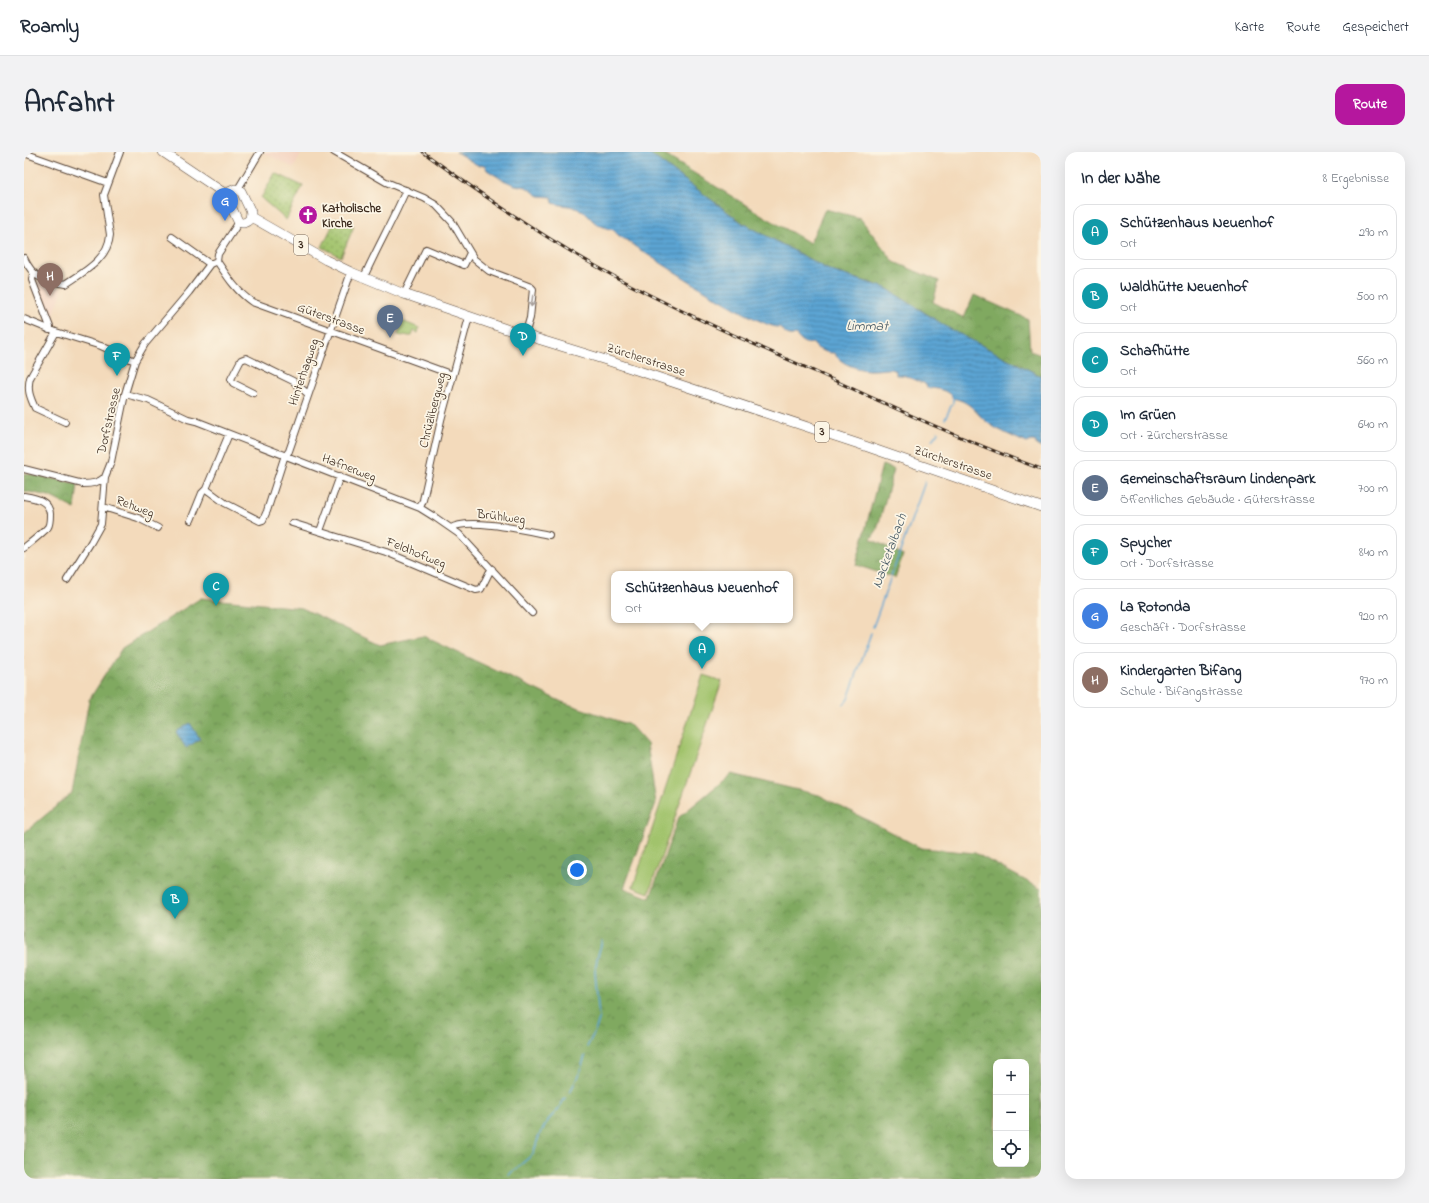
<!DOCTYPE html>
<html lang="de">
<head>
<meta charset="utf-8">
<style>
	body { margin:0; font-family:"Indie Flower",sans-serif; background:#f2f2f3; color:#1f2937 }
	.controls { position:absolute; right:12px; bottom:12px; display:grid; overflow:hidden; border-radius:8px; box-shadow:0 4px 16px #0002 }
	.controls button { width:36px; height:36px; display:grid; place-items:center; padding:0; border:0; border-bottom:1px solid #e0e1e3; background:#fff; color:#1f2937; font:20px sans-serif }
	.you { position:absolute; left:553px; top:718px; width:14px; height:14px; margin:-10px; border:3px solid #fff; border-radius:50%; background:#1a73e8; box-shadow:0 0 0 6px #1a73e833 }
	.badge { display:grid; place-items:center; width:26px; height:26px; border-radius:50%; background:#b5179e; color:#fff; font-size:13px; font-weight:700 }
	.pin { position:absolute; translate:-50% -33px; filter:drop-shadow(0 1px 2px #0008) }
	.pin::after { content:''; position:absolute; top:21px; width:14px; height:12px; background:inherit; clip-path:polygon(0 0,100% 0,50% 100%) }
	.popup { position:absolute; left:587px; top:419px; width:182px; height:52px; box-sizing:border-box; display:grid; place-content:center; border-radius:8px; background:#fff; filter:drop-shadow(0 1px 3px #0005); font-size:13px; white-space:nowrap; color:#747a83 }
	.popup b { font-size:15px; color:#1f2937 }
	.popup::after { content:''; position:absolute; left:50%; top:100%; margin-left:-8px; border:8px solid transparent; border-top-color:#fff }
	.list { margin:0; padding:0; list-style:none }
	h2 { display:flex; justify-content:space-between; align-items:center; height:52px; margin:0; padding:0 16px; font-size:17px }
	h2 small { font-size:13px; font-weight:400; color:#747a83 }
	.list li { display:grid; grid-template-columns:26px 1fr auto; gap:12px; align-items:center; box-sizing:border-box; height:56px; margin:0 8px 8px; padding:0 8px; border:1px solid #e0e1e3; border-radius:12px }
	.list b { display:block; font-size:15px; white-space:nowrap }
	.list p { margin:0; font-size:13px; white-space:nowrap; color:#747a83 }
	.list em { font-size:13px; font-style:normal; color:#747a83 }
	.icon { flex:none; width:22px; height:22px; fill:none; stroke:currentColor; stroke-width:2; stroke-linecap:round; stroke-linejoin:round }
	.map { position:relative; flex:none; width:1017px; height:1027px; overflow:hidden; border-radius:12px }
	header { display:flex; align-items:center; gap:24px; box-sizing:border-box; height:56px; padding:0 20px; background:#fff; border-bottom:1px solid #e0e1e3 }
	header strong { font-size:19px }
	nav { display:flex; gap:22px; margin-inline-start:auto; font-size:14px }
	.intro { display:flex; align-items:center; justify-content:space-between; box-sizing:border-box; height:96px; padding:0 24px }
	h1 { margin:0; font-size:28px }
	.button { padding:10px 18px; border-radius:12px; background:#b5179e; color:#fff; font-size:14px; font-weight:700 }
	main { display:flex; gap:24px; padding:0 24px }
	aside { flex:1; background:#fff; border-radius:12px; box-shadow:0 4px 16px #0002 }
	.map>svg:first-child { display:block }
	.built { fill:#f4d3c0 }
	.green { fill:#a1c36c; stroke:#6e7645 }
	.forest { fill:url(#forest-crowns); stroke:#5e6a3f; fill-rule:evenodd }
	.garden { fill:url(#garden-dots); stroke:#6e7645 }
	.water { fill:url(#water-rules); stroke:#4c6778 }
	.lines { fill:none; stroke-linecap:round; stroke-linejoin:round }
	.stream { stroke:#5ca4d3; stroke-width:1.5 }
	.minor-casing { stroke:#574436; stroke-width:8 }
	.primary-casing { stroke:#574436; stroke-width:10 }
	.minor { stroke:#fff; stroke-width:6 }
	.primary { stroke:#fff; stroke-width:9 }
	.rail-casing { stroke:#3b2a1e; stroke-width:3 }
	.rail { stroke:#fcf5e5; stroke-width:1.5; stroke-dasharray:4.5; stroke-linecap:butt }
	.oneway { stroke:#a79f9a }
	.labels { text-anchor:middle; dominant-baseline:central; stroke-width:3.5; stroke-linejoin:round; paint-order:stroke }
	.shield { fill:#fcf5e5; stroke:#75675a; stroke-width:1 }
	.shield-label { font-size:12px; font-weight:bold; fill:#3b2a1e }
	.poi-label { font-size:13px; font-weight:bold; fill:#3b2a1e; stroke:#fcf5e5; text-anchor:start }
	.street-label { font-size:13px; fill:#3b2a1e; stroke:#fcf5e5 }
	.water-label { font-size:14px; font-style:italic; fill:#485b66; stroke:#fcf5e5 }
</style>
</head>
<body>
<header>
<strong>Roamly</strong>
<nav><a>Karte</a><a>Route</a><a>Gespeichert</a></nav>
</header>
<div class="intro"><h1>Anfahrt</h1><a class="button">Route</a></div>
<main>
<div class="map">
<svg width="1017" height="1027" viewBox="0 0 1017 1027">
	<defs>
		<pattern id="forest-crowns" width="20" height="18" patternUnits="userSpaceOnUse"><rect width="20" height="18" fill="#80a960"/><path d="M2 6a3 3 0 1 1 6 0M12 15a3 3 0 1 1 6 0" fill="none" stroke="#6a8a4f"/></pattern>
		<pattern id="garden-dots" width="8" height="8" patternUnits="userSpaceOnUse"><rect width="8" height="8" fill="#a1c36c"/><path d="M2 2h.1M6 6h.1" fill="none" stroke="#849f58" stroke-width="1.8" stroke-linecap="round"/></pattern>
		<pattern id="water-rules" width="6" height="5" patternUnits="userSpaceOnUse"><rect width="6" height="5" fill="#5ca4d3"/><path d="M0 2.5h6" fill="none" stroke="#4d86ab"/></pattern>
	</defs>
	<rect width="100%" height="100%" fill="#fcf5e5"/>
	<filter id="ink" filterUnits="userSpaceOnUse"><feTurbulence type="fractalNoise" baseFrequency=".025" numOctaves="2"/><feDisplacementMap in="SourceGraphic" scale="8" xChannelSelector="R" yChannelSelector="G"/><feConvolveMatrix kernelMatrix="1 2 1 2 8 2 1 2 1" color-interpolation-filters="sRGB"/></filter>
	<filter id="wash" filterUnits="userSpaceOnUse"><feTurbulence type="fractalNoise" baseFrequency=".012" numOctaves="4" result="noise"/><feDisplacementMap in="SourceGraphic" scale="16" xChannelSelector="R" yChannelSelector="G"/><feGaussianBlur stdDeviation="0.9" result="paint"/><feColorMatrix in="noise" values="0 0 0 0 0 0 0 0 0 0 0 0 0 0 0 0 0 1.4 0 .05"/><feComposite in="paint" operator="in"/></filter>
	<g filter="url(#wash)">
		<rect width="100%" height="100%" fill="#f3dabb"/>
		<!-- built -->
		<path class="built" d="M240,0H278L270,16L240,1Z
			M16,129L39,137L27,170L18,151L11,131Z"/>
		<!-- green -->
		<path class="green" d="M376,168L395,176L394,181L390,179L388,184H385L380,183L379,184L374,183L377,173L374,172Z
			M679,523L698,529L625,741L609,735Z"/>
		<!-- forest -->
		<path class="forest" d="M621,0H636L738,63L786,91L801,57L836,66L870,110L915,129L909,150L940,166L950,143L1004,167L1006,199L1017,203V224L926,177L862,136L807,119L717,70L630,5Z
			M858,313L870,317L853,378L847,387L879,403L871,426L832,413Z
			M0,321L54,332L51,357L25,344L0,339Z
			M177,446L278,456L356,493L399,484L538,550L606,573L623,592L632,651L600,736L626,746L654,666L707,622L795,643L897,696L951,701L1017,737V1027H0V681L48,641L65,548L98,496ZM972,910H1002V1012H972Z"/>
		<!-- garden -->
		<path class="garden" d="M251,21L279,34L262,68L237,46Z
			M312,66L330,74L317,105L298,95Z"/>
		<!-- water -->
		<path class="water" d="M432,0H621L630,5L717,70L807,119L862,136L926,177L1017,224V296L1012,293V290L1008,289L1003,291C992,286 973,278 964,271C949,259 949,251 929,246C924,238 912,236 904,236L900,231C889,229 884,222 872,223V219C865,215 858,218 850,218C837,219 817,213 810,201C803,201 792,198 789,191C781,193 776,189 772,183C764,184 761,182 756,175C740,179 631,107 610,94C604,87 594,86 590,78C582,76 575,74 569,69C564,64 561,59 554,57C546,53 538,54 529,51L528,45L515,44L502,35L491,33L479,28L463,18L461,13L455,14Z
			M166,571L176,587L162,596L152,580Z"/>
		<g class="lines">
			<!-- stream -->
			<path class="stream" d="M921,267L929,250V245
				M908,288L914,280
				M849,475L901,330
				M820,552L824,547L847,481
				M563,895L572,877L575,867L571,819L573,807L578,789
				M546,940L556,920L561,904
				M484,1022L494,1015L509,1002L515,984L525,967L533,959L541,946"/>
		</g>
	</g>
	<g filter="url(#ink)">
		<g class="lines">
			<defs>
				<path id="minor" d="M310,0L362,30L400,46L412,53L428,70L450,107L465,119L507,135L509,137L506,166L501,183
					M0,1L84,31
					M214,37L236,0
					M148,85L186,112
					M0,106C10,128 21,128 42,132C61,119 84,107 86,83L80,43L96,0
					M193,109C203,124 212,139 228,150L429,223
					M9,121L8,128L26,175L25,178
					M340,125C353,96 369,68 382,38
					M380,142L402,97L440,113L446,101
					M0,167L32,180L77,194L111,209
					M32,180L6,226C3,238 6,245 11,256L41,270
					M229,241L209,231L207,227L217,208L222,206L269,229L284,242
					M101,242L124,248L164,267L172,269L396,356L412,366L435,382L508,461
					M205,282L182,337L201,351L236,369L239,368L243,359L260,306L265,299L327,120
					M0,317L59,332C68,332 74,331 81,325
					M0,344C11,346 25,348 26,362C26,366 26,372 24,375C20,380 6,391 0,396
					M79,355L114,366L134,376
					M396,356L399,348L417,268L445,165
					M167,368L178,341L182,337
					M268,371L362,400L452,438L457,437L465,421L468,417
					M427,376C444,365 504,379 525,383
					M296,379L316,324
					M43,428L67,390L77,372L81,325L87,310L101,242L111,209L121,192L165,140L186,112L193,109L194,102L215,70"/>
				<path id="primary" d="M139,0L203,43
					M211,37L217,39L227,60L226,67C223,70 218,73 214,69L203,46V41Z
					M227,65L302,108L327,120L380,142L488,179L585,209L838,293L1017,355"/>
			</defs>
			<!-- minor casing -->
			<use href="#minor" class="minor-casing"/>
			<!-- primary casing -->
			<use href="#primary" class="primary-casing"/>
			<!-- minor -->
			<use href="#minor" class="minor"/>
			<!-- primary -->
			<use href="#primary" class="primary"/>
			<defs>
				<path id="rail" d="M399,0C459,44 520,86 586,122C653,159 723,189 792,220C866,254 940,289 1017,317"/>
			</defs>
			<!-- rail casing -->
			<use href="#rail" class="rail-casing"/>
			<!-- rail -->
			<use href="#rail" class="rail"/>
		</g>
		<!-- one-way arrows -->
		<defs><path id="oneway-shaft" d="M-6 0H5M1.5-3L5.5 0L1.5 3" fill="none" stroke-width="1.6" stroke-linecap="round" stroke-linejoin="round"/></defs>
		<use class="oneway" href="#oneway-shaft" transform="translate(508 149) rotate(98)"/>
	</g>
	<!-- icons -->
	<defs>
		<symbol id="church-disc" viewBox="-11 -11 22 22"><circle r="9.5" fill="#b5179e" stroke="#fcf5e5"/><path d="M-1.2-6h2.4v3.5h3.3v2.4h-3.3V6h-2.4V-.1h-3.3v-2.4h3.3Z" fill="#fff"/></symbol>
	</defs>
	<g fill-rule="evenodd">
		<use href="#church-disc" x="273" y="52" width="22" height="22"/>
	</g>
	<g class="labels">
		<!-- shield labels -->
		<g class="shield">
			<rect x="270" y="83" width="14" height="20" rx="3"/>
			<rect x="791" y="270" width="14" height="20" rx="3"/>
		</g>
		<g class="shield-label">
			<text x="277" y="93">3</text>
			<text x="798" y="280">3</text>
		</g>
		<!-- poi labels -->
		<g class="poi-label">
			<text x="298" y="56">Katholische<tspan x="298" dy="15">Kirche</tspan></text>
		</g>
		<!-- street labels -->
		<g class="street-label">
			<text transform="translate(307 167) rotate(20)">Güterstrasse</text>
			<text transform="translate(622 208) rotate(18)">Zürcherstrasse</text>
			<text transform="translate(280 220) rotate(-71)">Hinterhagweg</text>
			<text transform="translate(409 258) rotate(-76)">Chrüzlibergweg</text>
			<text transform="translate(85 269) rotate(-77)">Dorfstrasse</text>
			<text transform="translate(929 311) rotate(19)">Zürcherstrasse</text>
			<text transform="translate(325 316) rotate(21)">Hafnerweg</text>
			<text transform="translate(111 355) rotate(21)">Rehweg</text>
			<text transform="translate(477 365) rotate(7)">Brühlweg</text>
			<text transform="translate(392 401) rotate(22)">Feldhofweg</text>
		</g>
		<!-- water labels -->
		<g class="water-label">
			<text x="843" y="174">Limmat</text>
			<text transform="translate(866 399) rotate(-70)">Nacketalbach</text>
		</g>
	</g>
</svg>
<div class="controls">
<button>+</button>
<button>−</button>
<button><svg class="icon" aria-label="locate" viewBox="0 0 24 24"><circle cx="12" cy="12" r="6"/><path d="M12 2v4M12 18v4M2 12h4M18 12h4"/></svg></button>
</div>
<div class="you"></div>
<div class="pin badge" style="left:678px;top:517px;background:#0f9aa8">A</div>
<div class="popup"><b>Schützenhaus Neuenhof</b>Ort</div>
<div class="pin badge" style="left:151px;top:767px;background:#0f9aa8">B</div>
<div class="pin badge" style="left:192px;top:454px;background:#0f9aa8">C</div>
<div class="pin badge" style="left:499px;top:204px;background:#0f9aa8">D</div>
<div class="pin badge" style="left:366px;top:186px;background:#5c6f8a">E</div>
<div class="pin badge" style="left:93px;top:224px;background:#0f9aa8">F</div>
<div class="pin badge" style="left:201px;top:69px;background:#3f7fe0">G</div>
<div class="pin badge" style="left:26px;top:144px;background:#8d6e63">H</div>
</div>
<aside>
<h2>In der Nähe<small>8 Ergebnisse</small></h2>
<ul class="list">
<li><span class="badge" style="background:#0f9aa8">A</span><div><b>Schützenhaus Neuenhof</b><p>Ort</p></div><em>290 m</em></li>
<li><span class="badge" style="background:#0f9aa8">B</span><div><b>Waldhütte Neuenhof</b><p>Ort</p></div><em>500 m</em></li>
<li><span class="badge" style="background:#0f9aa8">C</span><div><b>Schafhütte</b><p>Ort</p></div><em>560 m</em></li>
<li><span class="badge" style="background:#0f9aa8">D</span><div><b>Im Grüen</b><p>Ort · Zürcherstrasse</p></div><em>640 m</em></li>
<li><span class="badge" style="background:#5c6f8a">E</span><div><b>Gemeinschaftsraum Lindenpark</b><p>Öffentliches Gebäude · Güterstrasse</p></div><em>700 m</em></li>
<li><span class="badge" style="background:#0f9aa8">F</span><div><b>Spycher</b><p>Ort · Dorfstrasse</p></div><em>840 m</em></li>
<li><span class="badge" style="background:#3f7fe0">G</span><div><b>La Rotonda</b><p>Geschäft · Dorfstrasse</p></div><em>920 m</em></li>
<li><span class="badge" style="background:#8d6e63">H</span><div><b>Kindergarten Bifang</b><p>Schule · Bifangstrasse</p></div><em>970 m</em></li>
</ul>
</aside>
</main>
</body>
</html>
